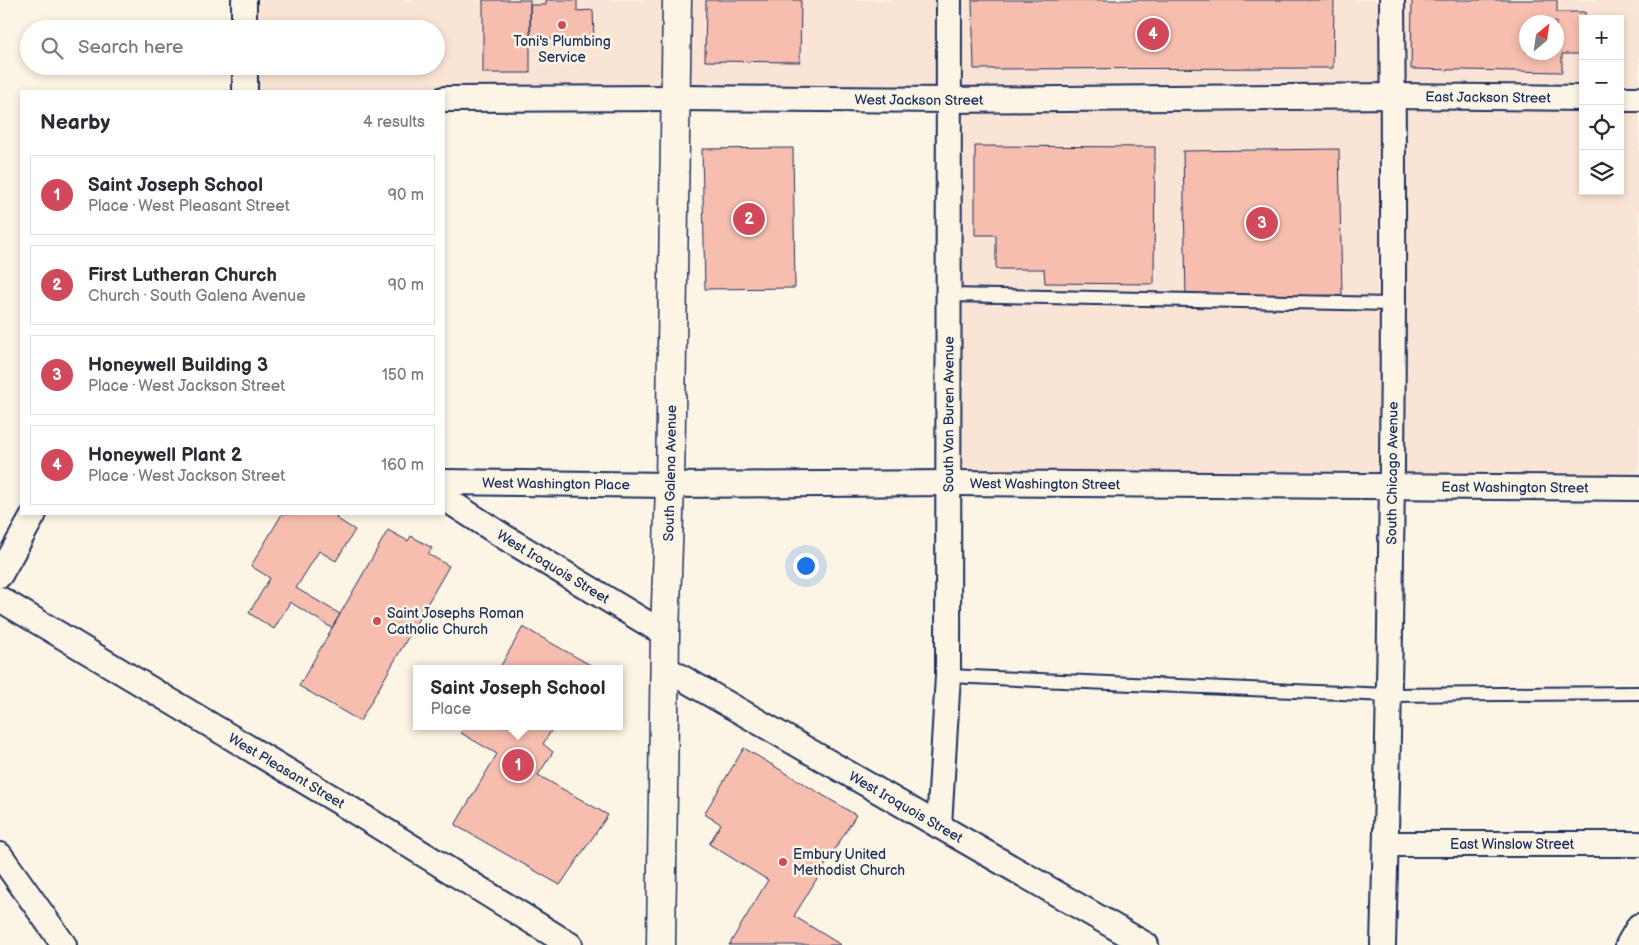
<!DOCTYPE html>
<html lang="en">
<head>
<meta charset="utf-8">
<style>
	body { margin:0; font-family:"Balsamiq Sans",sans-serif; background:#f2f2f3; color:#2b2b33 }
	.controls { position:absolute; right:15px; top:15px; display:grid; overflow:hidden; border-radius:0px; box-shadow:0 2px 8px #0003 }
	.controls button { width:45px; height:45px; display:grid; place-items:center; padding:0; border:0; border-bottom:1px solid #e1e1e2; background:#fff; color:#2b2b33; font:25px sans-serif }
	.compass { position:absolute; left:1519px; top:15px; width:45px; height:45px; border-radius:50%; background:#fff; box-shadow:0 2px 8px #0003; rotate:29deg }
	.you { position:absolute; left:805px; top:565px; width:18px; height:18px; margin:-12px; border:4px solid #fff; border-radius:50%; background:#1a73e8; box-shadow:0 0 0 8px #1a73e833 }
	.badge { display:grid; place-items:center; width:32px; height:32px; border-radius:50%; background:#d1495b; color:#fff; font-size:16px; font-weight:700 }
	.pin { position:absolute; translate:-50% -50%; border:2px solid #fff; box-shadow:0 1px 5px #0006 }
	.popup { position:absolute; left:413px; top:665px; width:210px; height:65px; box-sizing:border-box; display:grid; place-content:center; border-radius:0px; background:#fff; filter:drop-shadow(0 1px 4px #0005); font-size:16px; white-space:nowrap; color:#7c7c81 }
	.popup b { font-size:19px; color:#2b2b33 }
	.popup::after { content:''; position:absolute; left:50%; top:100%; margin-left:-10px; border:10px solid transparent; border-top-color:#fff }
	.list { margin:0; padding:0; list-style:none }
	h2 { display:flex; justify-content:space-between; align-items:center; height:65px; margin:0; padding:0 20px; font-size:21px }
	h2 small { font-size:16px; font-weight:400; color:#7c7c81 }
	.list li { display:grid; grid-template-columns:32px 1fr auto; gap:15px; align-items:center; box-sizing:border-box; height:80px; margin:0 10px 10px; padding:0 10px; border:1px solid #e1e1e2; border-radius:0px }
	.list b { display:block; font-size:19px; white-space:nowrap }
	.list p { margin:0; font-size:16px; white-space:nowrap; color:#7c7c81 }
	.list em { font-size:16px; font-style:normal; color:#7c7c81 }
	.icon { flex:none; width:28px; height:28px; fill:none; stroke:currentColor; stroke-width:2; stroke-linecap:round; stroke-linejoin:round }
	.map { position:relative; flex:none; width:1639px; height:945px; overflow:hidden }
	.search { position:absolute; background:#fff; box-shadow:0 2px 8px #0003; left:20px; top:20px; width:425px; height:55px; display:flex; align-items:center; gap:12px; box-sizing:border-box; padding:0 18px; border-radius:28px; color:#7c7c81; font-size:19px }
	.panel { position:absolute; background:#fff; box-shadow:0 2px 8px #0003; left:20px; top:90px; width:425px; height:425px; border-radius:0px }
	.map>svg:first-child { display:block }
	.built { fill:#fae4d5; fill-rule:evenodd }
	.building { fill:#f7beaf; stroke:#1b2f5e; fill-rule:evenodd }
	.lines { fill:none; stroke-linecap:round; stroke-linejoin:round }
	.service-casing { stroke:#1b2f5e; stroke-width:16 }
	.minor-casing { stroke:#1b2f5e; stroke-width:28 }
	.secondary-casing { stroke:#1b2f5e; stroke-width:31 }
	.service { stroke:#fcf5e5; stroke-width:12 }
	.minor { stroke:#fcf5e5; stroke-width:24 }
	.secondary { stroke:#fcf5e5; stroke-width:28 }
	.poi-dot { fill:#d1495b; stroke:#fcf5e5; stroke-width:2 }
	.labels { text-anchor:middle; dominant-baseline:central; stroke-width:5; stroke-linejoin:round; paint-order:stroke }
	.poi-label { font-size:14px; fill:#1b2f5e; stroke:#fcf5e5; text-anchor:start }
	.street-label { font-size:14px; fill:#1b2f5e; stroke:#fcf5e5 }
</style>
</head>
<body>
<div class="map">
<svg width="1639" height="945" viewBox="0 0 1639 945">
	<rect width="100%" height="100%" fill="#fcf5e5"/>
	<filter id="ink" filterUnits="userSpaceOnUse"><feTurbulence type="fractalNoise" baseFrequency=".02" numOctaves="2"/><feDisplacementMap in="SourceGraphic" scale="10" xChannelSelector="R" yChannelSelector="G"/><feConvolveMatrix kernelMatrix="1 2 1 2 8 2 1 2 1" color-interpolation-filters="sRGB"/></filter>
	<g filter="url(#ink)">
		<!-- built -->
		<path class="built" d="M244,0H1639V488L949,483V100L444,91H245V66H436V29H244ZM1583,19H1620V191H1583ZM1526,22H1556V52H1526Z"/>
		<!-- building -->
		<path class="building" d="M483,0H530V73H483Z
			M546,0H577V11L593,10L594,39H531L530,5H546Z
			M706,0H801L800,62L705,61Z
			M972,0H1334L1333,68L974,69Z
			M1412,0H1557V12H1585V19H1583V54H1562V72L1411,69ZM1526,22H1556V52H1526Z
			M975,146L1155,147L1154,284L1045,283L1044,269H996V235H975Z
			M793,148L795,288L705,289L702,149Z
			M1339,149L1342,295L1186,298L1183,151Z
			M282,514H338L336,518L355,530L336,561L319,551L296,588L340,614L332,628L290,602L274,629L249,613L270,578L251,566Z
			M388,530L408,541L411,536L432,548L428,554L449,566L360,721L299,686Z
			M523,627L592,666L591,669H499Z
			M465,726H554L543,744L553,752L538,775L608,815L560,885L455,825L497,754L461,733Z
			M744,748L856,815L794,916L841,945H729L768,880L709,844L721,824L704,814Z"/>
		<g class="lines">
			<defs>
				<path id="service" d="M949,295L1392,304
					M948,676L1388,695L1639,693"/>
				<g id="minor">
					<path d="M244,0V29"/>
					<path d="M245,66V91"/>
					<path id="s1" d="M444,99L676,98L949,100L1393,96L1583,98"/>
					<path d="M1620,99H1639"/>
					<path id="s2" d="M444,482L670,485L949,483L1639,488"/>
					<path id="s3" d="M444,498L506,538L665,634"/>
					<path d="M0,575L34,514"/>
					<path id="s4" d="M0,599L341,803L570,945"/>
					<path id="s5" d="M665,668L1146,945"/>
					<path id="s6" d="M939,826L948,676L949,0"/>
					<path id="s7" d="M1386,844H1639"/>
					<path d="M0,855L64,945"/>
					<path id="s8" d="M1383,945C1392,630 1395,315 1392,0"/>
					<path d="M1628,945L1639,926"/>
				</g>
				<g id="secondary">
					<path id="s9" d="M661,945L665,634L670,485L677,0"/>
				</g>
			</defs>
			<!-- service casing -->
			<use href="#service" class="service-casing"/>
			<!-- minor casing -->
			<use href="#minor" class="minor-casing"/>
			<!-- secondary casing -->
			<use href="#secondary" class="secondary-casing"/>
			<!-- service -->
			<use href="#service" class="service"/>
			<!-- minor -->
			<use href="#minor" class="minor"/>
			<!-- secondary -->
			<use href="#secondary" class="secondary"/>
		</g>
	</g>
	<!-- markers -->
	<g class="poi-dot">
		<circle cx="562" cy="25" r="5"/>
		<circle cx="377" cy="621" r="5"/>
		<circle cx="783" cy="862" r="5"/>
	</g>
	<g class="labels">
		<!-- poi labels -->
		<g class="poi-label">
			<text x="562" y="41" text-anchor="middle">Toni's Plumbing<tspan x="562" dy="16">Service</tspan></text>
			<text x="387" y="613">Saint Josephs Roman<tspan x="387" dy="16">Catholic Church</tspan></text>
			<text x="793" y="854">Embury United<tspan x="793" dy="16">Methodist Church</tspan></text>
		</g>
		<!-- street labels -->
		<g class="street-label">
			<text stroke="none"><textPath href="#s1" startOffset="1044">East Jackson Street</textPath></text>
			<text stroke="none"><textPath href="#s1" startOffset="475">West Jackson Street</textPath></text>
			<text stroke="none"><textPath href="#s6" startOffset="412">South Van Buren Avenue</textPath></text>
			<text stroke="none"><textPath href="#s9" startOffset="472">South Galena Avenue</textPath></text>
			<text stroke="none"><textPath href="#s8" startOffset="472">South Chicago Avenue</textPath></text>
			<text stroke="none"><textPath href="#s2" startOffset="112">West Washington Place</textPath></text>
			<text stroke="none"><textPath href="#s2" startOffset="601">West Washington Street</textPath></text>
			<text stroke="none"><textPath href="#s2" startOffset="1071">East Washington Street</textPath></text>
			<text stroke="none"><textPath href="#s3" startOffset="129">West Iroquois Street</textPath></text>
			<text stroke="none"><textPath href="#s4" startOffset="334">West Pleasant Street</textPath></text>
			<text stroke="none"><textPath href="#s5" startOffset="278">West Iroquois Street</textPath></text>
			<text stroke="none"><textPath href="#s7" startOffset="126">East Winslow Street</textPath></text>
		</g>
	</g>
</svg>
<div class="controls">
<button>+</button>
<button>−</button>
<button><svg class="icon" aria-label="locate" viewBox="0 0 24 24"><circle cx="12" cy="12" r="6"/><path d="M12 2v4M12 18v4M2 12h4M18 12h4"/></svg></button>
<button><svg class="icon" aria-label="layers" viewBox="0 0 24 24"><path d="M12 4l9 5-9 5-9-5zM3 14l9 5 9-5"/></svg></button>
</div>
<svg class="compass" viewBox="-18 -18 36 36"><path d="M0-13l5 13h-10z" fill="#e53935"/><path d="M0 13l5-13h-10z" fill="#7c7c81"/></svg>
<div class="you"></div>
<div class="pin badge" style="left:518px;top:765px">1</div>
<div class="popup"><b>Saint Joseph School</b>Place</div>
<div class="pin badge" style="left:749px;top:219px">2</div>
<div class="pin badge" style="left:1262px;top:223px">3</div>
<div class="pin badge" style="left:1153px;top:34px">4</div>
<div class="search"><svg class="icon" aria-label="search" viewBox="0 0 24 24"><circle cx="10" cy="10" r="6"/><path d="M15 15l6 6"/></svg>Search here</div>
<section class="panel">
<h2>Nearby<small>4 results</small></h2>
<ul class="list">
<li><span class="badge">1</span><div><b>Saint Joseph School</b><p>Place · West Pleasant Street</p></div><em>90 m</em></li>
<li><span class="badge">2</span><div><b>First Lutheran Church</b><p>Church · South Galena Avenue</p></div><em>90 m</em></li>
<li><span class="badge">3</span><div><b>Honeywell Building 3</b><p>Place · West Jackson Street</p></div><em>150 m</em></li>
<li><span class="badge">4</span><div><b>Honeywell Plant 2</b><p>Place · West Jackson Street</p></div><em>160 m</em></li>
</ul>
</section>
</div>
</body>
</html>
